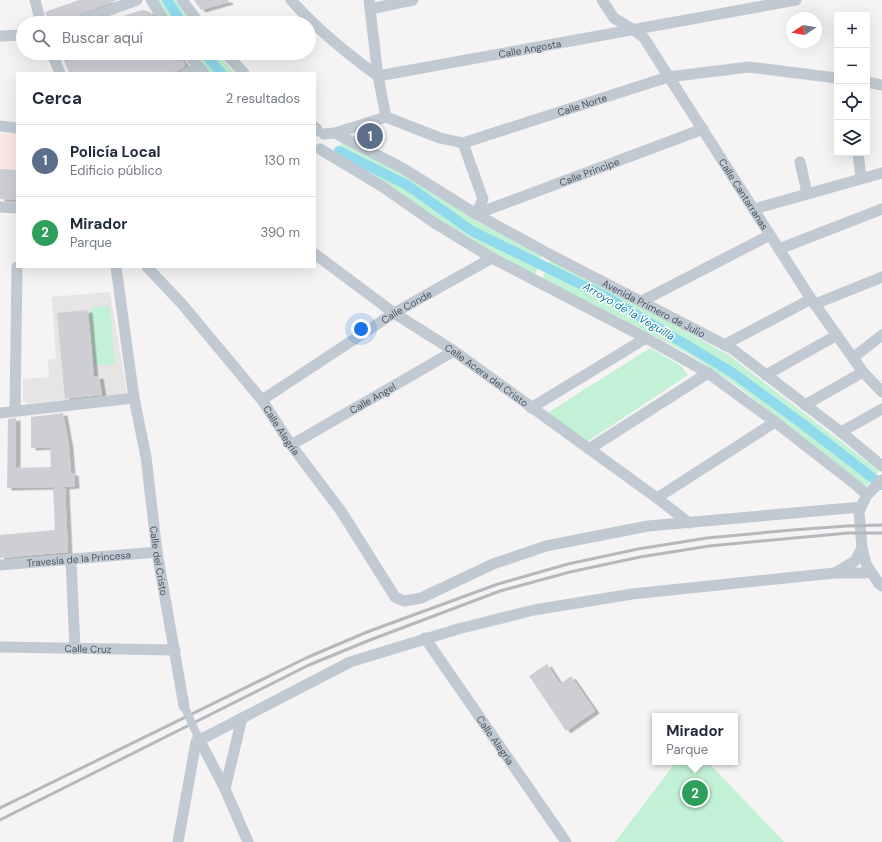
<!DOCTYPE html>
<html lang="es">
<head>
<meta charset="utf-8">
<style>
	body { margin:0; font-family:"DM Sans",sans-serif; background:#f6f6f7; color:#1f2937 }
	.controls { position:absolute; right:12px; top:12px; display:grid; overflow:hidden; border-radius:0px; box-shadow:0 4px 16px #0002 }
	.controls button { width:36px; height:36px; display:grid; place-items:center; padding:0; border:0; border-bottom:1px solid #e0e1e3; background:#fff; color:#1f2937; font:20px sans-serif }
	.compass { position:absolute; left:786px; top:12px; width:36px; height:36px; border-radius:50%; background:#fff; box-shadow:0 4px 16px #0002; rotate:258deg }
	.you { position:absolute; left:361px; top:329px; width:14px; height:14px; margin:-10px; border:3px solid #fff; border-radius:50%; background:#1a73e8; box-shadow:0 0 0 6px #1a73e833 }
	.badge { display:grid; place-items:center; width:26px; height:26px; border-radius:50%; background:#111827; color:#fff; font-size:13px; font-weight:700 }
	.pin { position:absolute; translate:-50% -50%; border:2px solid #fff; box-shadow:0 1px 4px #0006 }
	.popup { position:absolute; left:652px; top:713px; width:86px; height:52px; box-sizing:border-box; display:grid; place-content:center; border-radius:0px; background:#fff; filter:drop-shadow(0 1px 3px #0005); font-size:13px; white-space:nowrap; color:#747a83 }
	.popup b { font-size:15px; color:#1f2937 }
	.popup::after { content:''; position:absolute; left:50%; top:100%; margin-left:-8px; border:8px solid transparent; border-top-color:#fff }
	.list { margin:0; padding:0; list-style:none }
	h2 { display:flex; justify-content:space-between; align-items:center; height:52px; margin:0; padding:0 16px; font-size:17px }
	h2 small { font-size:13px; font-weight:400; color:#747a83 }
	.list li { display:grid; grid-template-columns:26px 1fr auto; gap:12px; align-items:center; box-sizing:border-box; height:72px; padding:0 16px; border-top:1px solid #e0e1e3 }
	.list b { display:block; font-size:15px; white-space:nowrap }
	.list p { margin:0; font-size:13px; white-space:nowrap; color:#747a83 }
	.list em { font-size:13px; font-style:normal; color:#747a83 }
	.icon { flex:none; width:22px; height:22px; fill:none; stroke:currentColor; stroke-width:2; stroke-linecap:round; stroke-linejoin:round }
	.map { position:relative; flex:none; width:882px; height:842px; overflow:hidden }
	.search { position:absolute; background:#fff; box-shadow:0 4px 16px #0002; left:16px; top:16px; width:300px; height:44px; display:flex; align-items:center; gap:10px; box-sizing:border-box; padding:0 14px; border-radius:22px; color:#747a83; font-size:15px }
	.panel { position:absolute; background:#fff; box-shadow:0 4px 16px #0002; left:16px; top:72px; width:300px; height:196px; border-radius:0px }
	.map>svg:first-child { display:block }
	.education { fill:#e6e4e5 }
	.medical { fill:#fce8e6 }
	.green { fill:#c3f1d5 }
	.lines { fill:none; stroke-linecap:round; stroke-linejoin:round }
	.canal { stroke:#90daee; stroke-width:10 }
	.building { fill:#cdcfd5; filter:url(#shadow) }
	.pedestrian { stroke:#c1cad2; stroke-width:8 }
	.minor { stroke:#c1cad2; stroke-width:11 }
	.rail { stroke:#b5b8bd; stroke-width:3 }
	.pedestrian-bridge { stroke:#c1cad2; stroke-width:8 }
	.labels { text-anchor:middle; dominant-baseline:central; stroke-width:3; stroke-linejoin:round; paint-order:stroke }
	.street-label { font-size:10px; fill:#4a5661; stroke:#fff }
	.water-label { font-size:11px; font-style:italic; fill:#0c7c9b; stroke:#fff }
</style>
</head>
<body>
<div class="map">
<svg width="882" height="842" viewBox="0 0 882 842">
	<defs>
		<filter id="shadow"><feDropShadow dx="4.5" dy="2.5" stdDeviation="0" flood-color="#0004"/></filter>
	</defs>
	<rect width="100%" height="100%" fill="#f5f3f3"/>
	<!-- education -->
	<path class="education" d="M110,292L127,393L28,404L23,400V379L49,377L48,360L56,359L52,297Z"/>
	<!-- medical -->
	<path class="medical" d="M0,133L17,134V200L0,199Z"/>
	<!-- green -->
	<path class="green" d="M156,0H176L192,23H170Z
		M191,53H216L235,73H209Z
		M342,141L400,171L482,224L542,255L535,276L472,241L383,187L331,163Z
		M551,255L730,356L879,471L865,488L739,387L689,354L594,305L541,283Z
		M110,306L115,364L95,365L90,308Z
		M650,348L681,366L688,375L585,443L556,422L549,412Z
		M676,762H708L784,842H615Z"/>
	<g class="lines">
		<!-- canal -->
		<path class="canal" d="M167,0L182,23
			M204,53L221,73
			M339,151L407,185L472,231L607,297L733,373L804,425L882,485"/>
	</g>
	<!-- building -->
	<path class="building" d="M79,0H117L57,23H49L45,12Z
		M194,0H228L229,2L201,10Z
		M143,10L150,12L157,23H107L106,21Z
		M61,53H177L185,64L184,67L174,73H69Z
		M0,169L17,170V200L0,199Z
		M88,310L94,377L99,376L102,395L65,399L57,313Z
		M63,413L69,446L71,473H74L75,486L65,487L68,552L0,558V535L55,530L53,487L7,488L8,419L16,418V468L51,467L50,447L31,448V417Z
		M547,664L560,684L571,676L595,711L566,731L529,676Z"/>
	<g class="lines">
		<!-- pedestrian -->
		<path class="pedestrian" d="M185,73L197,66"/>
		<!-- minor -->
		<g class="minor">
			<path d="M35,0L41,23"/>
			<path d="M151,0L166,23"/>
			<path d="M182,0L199,23"/>
			<path id="s1" d="M291,0C317,29 346,53 378,76L796,0"/>
			<path d="M369,0L378,76L386,117"/>
			<path id="s2" d="M602,0L614,18L634,30L644,38L811,299L863,372L882,392"/>
			<path d="M370,9L413,0"/>
			<path d="M74,23L137,0"/>
			<path d="M0,36L23,35"/>
			<path d="M52,53L60,73"/>
			<path d="M187,53L204,73"/>
			<path d="M225,53L244,73"/>
			<path d="M867,82L882,85"/>
			<path d="M0,126L17,128"/>
			<path d="M315,127L318,131"/>
			<path id="s3" d="M335,133L386,117L440,138L463,143L668,77L749,67L837,78"/>
			<path id="s4" d="M324,134L335,133L404,169L476,214L547,253L731,348L841,432L882,466"/>
			<path d="M463,143L483,199L476,214"/>
			<path d="M320,149L383,187L433,222L492,258L646,338L708,373L775,422L856,485L867,495"/>
			<path d="M858,153L861,178"/>
			<path d="M800,162L807,193"/>
			<path d="M0,207L17,208"/>
			<path d="M754,209L882,173"/>
			<path id="s5" d="M476,214L703,129"/>
			<path d="M779,249L882,209"/>
			<path id="s6" d="M315,254L394,313L454,351L657,498L689,523"/>
			<path id="s7" d="M116,267L134,398L146,457L157,552L184,706"/>
			<path id="s8" d="M147,267L182,304L262,400L291,445L341,511L395,597L404,601L421,598L493,564L546,546L648,526L861,507"/>
			<path d="M642,301L770,235"/>
			<path d="M815,304L882,277"/>
			<path d="M724,345L811,299"/>
			<path d="M854,357L882,335"/>
			<path d="M766,375L837,335"/>
			<path id="s9" d="M262,400L394,313L492,258"/>
			<path d="M805,405L863,372"/>
			<path d="M531,408L646,338"/>
			<path d="M15,411L17,267"/>
			<path d="M0,413L134,398"/>
			<path d="M841,432L882,409"/>
			<path id="s10" d="M291,445L454,351"/>
			<path d="M589,449L708,373"/>
			<path d="M882,480L867,495L859,511L862,548L866,564L879,584L882,586"/>
			<path d="M657,498L775,422"/>
			<path d="M71,560L75,649"/>
			<path id="s11" d="M0,565L157,552"/>
			<path d="M835,573L855,561L862,548"/>
			<path id="s12" d="M425,638L566,842"/>
			<path id="s13" d="M0,647L175,650"/>
			<path d="M198,737L225,789L248,842"/>
			<path d="M225,789L242,718"/>
			<path d="M178,842L196,742L350,662L458,629L534,610L632,594L835,573H863L871,572"/>
		</g>
		<!-- rail -->
		<path class="rail" d="M0,808L306,658L367,632L498,584L568,564L638,549L707,538L792,530L847,526L882,525
			M0,820L309,665L370,640L500,591L570,572L640,557L709,546L848,533H882"/>
		<!-- pedestrian-bridge -->
		<path class="pedestrian-bridge" d="M184,706L198,737"/>
	</g>
	<g class="labels">
		<!-- street labels -->
		<g class="street-label">
			<text stroke="none"><textPath href="#s1" startOffset="270">Calle Angosta</textPath></text>
			<text stroke="none"><textPath href="#s3" startOffset="260">Calle Norte</textPath></text>
			<text stroke="none"><textPath href="#s5" startOffset="121">Calle Principe</textPath></text>
			<text stroke="none"><textPath href="#s2" startOffset="243">Calle Cantarranas</textPath></text>
			<text stroke="none"><textPath href="#s9" startOffset="172">Calle Conde</textPath></text>
			<text stroke="none"><textPath href="#s4" startOffset="375">Avenida Primero de Julio</textPath></text>
			<text stroke="none"><textPath href="#s6" startOffset="210">Calle Acera del Cristo</textPath></text>
			<text stroke="none"><textPath href="#s10" startOffset="94">Calle Angel</textPath></text>
			<text stroke="none"><textPath href="#s8" startOffset="212">Calle Alegría</textPath></text>
			<text stroke="none"><textPath href="#s11" startOffset="79">Travesía de la Princesa</textPath></text>
			<text stroke="none"><textPath href="#s7" startOffset="297">Calle del Cristo</textPath></text>
			<text stroke="none"><textPath href="#s13" startOffset="88">Calle Cruz</textPath></text>
			<text stroke="none"><textPath href="#s12" startOffset="124">Calle Alegría</textPath></text>
		</g>
		<!-- water labels -->
		<g class="water-label">
			<text transform="translate(629 311) rotate(30)">Arroyo de la Veguilla</text>
		</g>
	</g>
</svg>
<div class="controls">
<button>+</button>
<button>−</button>
<button><svg class="icon" aria-label="locate" viewBox="0 0 24 24"><circle cx="12" cy="12" r="6"/><path d="M12 2v4M12 18v4M2 12h4M18 12h4"/></svg></button>
<button><svg class="icon" aria-label="layers" viewBox="0 0 24 24"><path d="M12 4l9 5-9 5-9-5zM3 14l9 5 9-5"/></svg></button>
</div>
<svg class="compass" viewBox="-18 -18 36 36"><path d="M0-13l5 13h-10z" fill="#e53935"/><path d="M0 13l5-13h-10z" fill="#747a83"/></svg>
<div class="you"></div>
<div class="pin badge" style="left:370px;top:136px;background:#5c6f8a">1</div>
<div class="pin badge" style="left:695px;top:793px;background:#2e9e5b">2</div>
<div class="popup"><b>Mirador</b>Parque</div>
<div class="search"><svg class="icon" aria-label="search" viewBox="0 0 24 24"><circle cx="10" cy="10" r="6"/><path d="M15 15l6 6"/></svg>Buscar aquí</div>
<section class="panel">
<h2>Cerca<small>2 resultados</small></h2>
<ul class="list">
<li><span class="badge" style="background:#5c6f8a">1</span><div><b>Policía Local</b><p>Edificio público</p></div><em>130 m</em></li>
<li><span class="badge" style="background:#2e9e5b">2</span><div><b>Mirador</b><p>Parque</p></div><em>390 m</em></li>
</ul>
</section>
</div>
</body>
</html>
